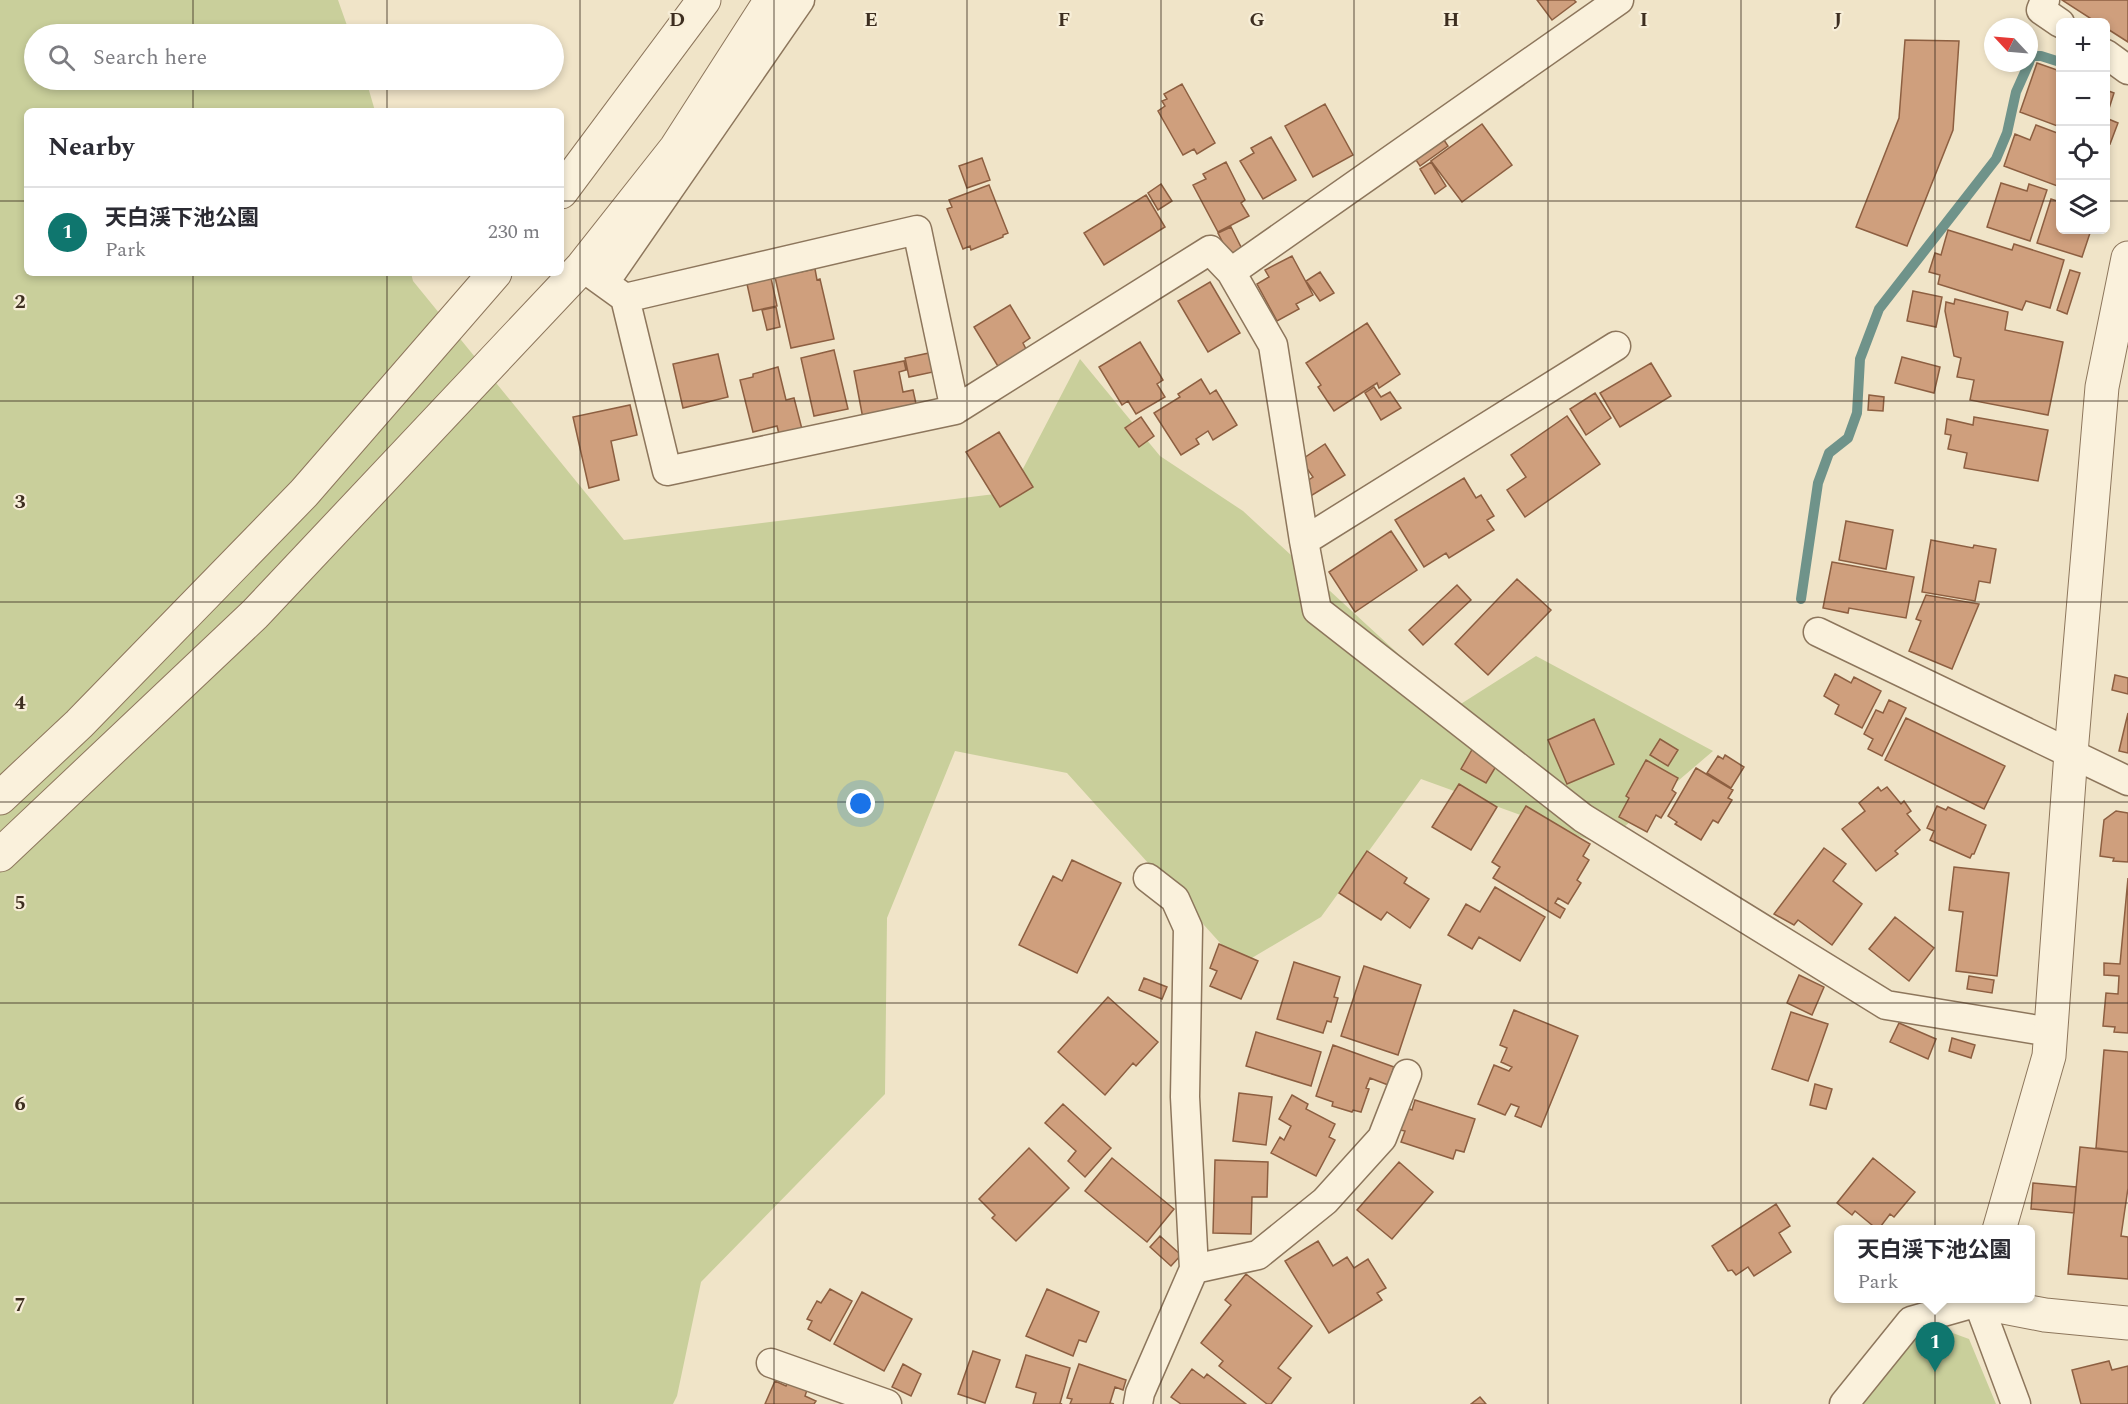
<!DOCTYPE html>
<html lang="en">
<head>
<meta charset="utf-8">
<style>
	body { margin:0; font-family:Spectral,"Noto Sans JP",serif; background:#f2f2f3; color:#2b2b33 }
	.controls { position:absolute; right:18px; top:18px; display:grid; overflow:hidden; border-radius:9px; box-shadow:0 3px 9px #0003 }
	.controls button { width:54px; height:54px; display:grid; place-items:center; padding:0; border:0; border-bottom:2px solid #e1e1e2; background:#fff; color:#2b2b33; font:30px sans-serif }
	.compass { position:absolute; left:1984px; top:18px; width:54px; height:54px; border-radius:50%; background:#fff; box-shadow:0 3px 9px #0003; rotate:296deg }
	.you { position:absolute; left:861px; top:804px; width:21px; height:21px; margin:-15px; border:4px solid #fff; border-radius:50%; background:#1a73e8; box-shadow:0 0 0 9px #1a73e833 }
	.badge { display:grid; place-items:center; width:39px; height:39px; border-radius:50%; background:#0f766e; color:#fff; font-size:20px; font-weight:700 }
	.pin { position:absolute; translate:-50% -50px; filter:drop-shadow(0 2px 3px #0008) }
	.pin::after { content:''; position:absolute; top:32px; width:21px; height:18px; background:inherit; clip-path:polygon(0 0,100% 0,50% 100%) }
	.popup { position:absolute; left:1834px; top:1225px; width:201px; height:78px; box-sizing:border-box; display:grid; place-content:center; border-radius:9px; background:#fff; filter:drop-shadow(0 2px 4px #0005); font-size:20px; white-space:nowrap; color:#7c7c81 }
	.popup b { font-size:22px; color:#2b2b33 }
	.popup::after { content:''; position:absolute; left:50%; top:100%; margin-left:-12px; border:12px solid transparent; border-top-color:#fff }
	.list { margin:0; padding:0; list-style:none }
	h2 { display:flex; justify-content:space-between; align-items:center; height:78px; margin:0; padding:0 24px; font-size:26px }
	h2 small { font-size:20px; font-weight:400; color:#7c7c81 }
	.list li { display:grid; grid-template-columns:39px 1fr auto; gap:18px; align-items:center; box-sizing:border-box; height:90px; padding:0 24px; border-top:2px solid #e1e1e2 }
	.list b { display:block; font-size:22px; white-space:nowrap }
	.list p { margin:0; font-size:20px; white-space:nowrap; color:#7c7c81 }
	.list em { font-size:20px; font-style:normal; color:#7c7c81 }
	.icon { flex:none; width:33px; height:33px; fill:none; stroke:currentColor; stroke-width:2; stroke-linecap:round; stroke-linejoin:round }
	.map { position:relative; flex:none; width:2128px; height:1404px; overflow:hidden }
	.search { position:absolute; background:#fff; box-shadow:0 3px 9px #0003; left:24px; top:24px; width:540px; height:66px; display:flex; align-items:center; gap:15px; box-sizing:border-box; padding:0 21px; border-radius:33px; color:#7c7c81; font-size:22px }
	.panel { position:absolute; background:#fff; box-shadow:0 3px 9px #0003; left:24px; top:108px; width:540px; height:168px; border-radius:9px }
	.map>svg:first-child { display:block }
	.green { fill:#c9cf9b }
	.lines { fill:none; stroke-linecap:round; stroke-linejoin:round }
	.stream { stroke:#6f938a; stroke-width:10 }
	.building { fill:#cf9f7d; stroke:#8d5f41; stroke-width:1.5 }
	.minor-casing { stroke:#8d765c; stroke-width:31 }
	.tertiary-casing { stroke:#8d765c; stroke-width:35 }
	.minor { stroke:#faf1dc; stroke-width:28 }
	.tertiary { stroke:#faf1dc; stroke-width:33 }
	.grid { fill:none; stroke:#3d2e20; stroke-width:1.5; stroke-opacity:0.55 }
	.grid-label { font-size:20px; text-anchor:middle; font-weight:bold; fill:#3d2e20; stroke:#f7eed8; stroke-width:4.5; stroke-linejoin:round; paint-order:stroke }
</style>
</head>
<body>
<div class="map">
<svg width="2128" height="1404" viewBox="0 0 2128 1404">
	<rect width="100%" height="100%" fill="#f0e4c8"/>
	<!-- green -->
	<path class="green" d="M0,0H338L350,34H34V80H366L375,111H27V273H411L413,281L624,540L1011,492L1080,359L1160,456L1243,511L1456,707L1536,656L1713,751L1603,845L1421,779L1321,917L1240,965L1067,773L955,751L887,918L885,1094L701,1282L677,1396L673,1404H0Z
		M1939,1328L1969,1339L1996,1404H1862L1913,1341Z"/>
	<g class="lines">
		<!-- stream -->
		<path class="stream" d="M2029,62L2032,56H2041L2060,62
			M1801,599L1818,483L1829,453L1848,438L1857,413L1860,359L1879,309L1996,159L2007,133L2016,92L2029,63"/>
	</g>
	<!-- building -->
	<path class="building" d="M1537,0H1574L1576,2L1552,20Z
		M2062,0H2128V42L2106,28V22H2096Z
		M1905,40L1959,41L1953,130L1907,246L1856,227L1899,118Z
		M2037,63L2060,71V127L2020,112Z
		M1182,84L1215,143L1197,154L1194,149L1183,155L1158,111L1165,106L1162,101L1167,99L1164,94Z
		M2106,90L2114,93L2106,118Z
		M1325,104L1353,155L1313,177L1285,126Z
		M2106,118L2118,123L2110,144L2106,143Z
		M1482,124L1512,165L1462,202L1431,161Z
		M2036,125L2060,134V187L2004,166L2015,134L2030,140Z
		M1271,137L1296,180L1263,199L1240,161L1254,153L1251,148Z
		M1442,137L1448,146L1420,166L1414,157Z
		M982,158L990,180L967,188L959,166Z
		M1226,162L1245,200L1241,203L1249,216L1218,232L1193,185L1206,179L1203,174Z
		M1431,162L1446,186L1435,194L1420,169Z
		M2001,183L2027,191L2029,184L2047,190L2030,241L1987,227Z
		M1161,184L1172,201L1158,210L1148,193Z
		M989,185L1008,233L1003,235V237L971,250L970,246L963,249L947,209L952,207L949,200Z
		M1146,195L1165,227L1104,265L1084,233Z
		M2051,199L2060,202V230H2091L2082,257L2037,243Z
		M1231,227L1242,249L1229,255L1218,233Z
		M1948,230L2012,250L2014,244L2064,260L2050,308L2026,301L2022,310L1938,284L1940,275L1929,272L1935,253L1941,255Z
		M1292,256L1313,295L1296,304L1299,309L1277,321L1257,284L1269,277L1265,270Z
		M815,269L817,280L820,279L834,339L791,348L775,277Z
		M2070,270L2080,273L2067,314L2057,310Z
		M1320,272L1334,293L1320,301L1306,281Z
		M771,278L777,306L753,311L747,284Z
		M1210,282L1240,333L1208,352L1178,301Z
		M1913,291L1942,297L1936,327L1907,321Z
		M1955,299L2008,312L2005,330L2063,342L2048,415L1970,400L1974,380L1957,377L1961,358L1954,356L1945,311L1946,302L1954,304Z
		M1010,305L1030,338L1023,343L1027,351L999,368L974,327Z
		M776,307L780,327L767,330L762,310Z
		M1367,323L1400,374L1379,388L1377,383L1334,411L1318,387L1321,385L1306,363Z
		M1140,342L1163,380L1157,384L1165,397L1136,414L1128,401L1122,405L1099,367Z
		M834,350L848,409L814,416L801,358Z
		M929,353L933,372L909,377L905,358Z
		M718,354L728,397L683,408L673,364Z
		M1902,357L1940,367L1934,393L1895,383Z
		M904,361L906,370L899,372L903,392L913,390L918,413L864,424L854,371Z
		M1651,363L1671,396L1620,427L1600,393Z
		M778,367L786,400L794,398L804,437L781,442L777,426L753,432L740,380L753,377V374Z
		M1201,379L1210,394L1216,390L1237,425L1213,440L1208,431L1196,439L1199,444L1181,455L1154,413L1180,397L1178,394Z
		M1374,387L1381,397L1390,392L1401,408L1381,420L1365,393Z
		M1595,393L1611,418L1586,435L1570,409Z
		M1869,395L1884,397L1883,411L1868,410Z
		M630,405L637,435L611,441L619,480L589,488L573,417Z
		M1567,416L1600,464L1525,517L1507,490L1526,477L1511,455Z
		M1141,417L1154,436L1139,447L1125,428Z
		M1974,417L2048,430L2038,481L1964,468L1967,453L1948,449L1951,435L1945,434L1947,419L1973,425Z
		M999,432L1033,487L1000,507L966,452Z
		M1325,444L1345,475L1309,497L1301,485L1313,477L1301,460Z
		M1464,478L1476,498L1481,495L1494,516L1487,520L1494,530L1449,558L1446,553L1424,567L1395,520Z
		M1846,521L1893,530L1886,569L1839,560Z
		M1391,531L1417,570L1355,612L1329,572Z
		M1931,540L1973,548L1974,545L1996,549L1990,583L1979,581L1975,601L1922,592Z
		M1832,562L1914,577L1906,618L1849,608L1848,613L1823,608Z
		M1517,579L1551,610L1488,675L1455,644Z
		M1457,585L1471,600L1423,645L1409,630Z
		M1926,595L1979,604L1952,669L1909,651L1921,621L1916,619Z
		M1835,674L1851,683L1854,677L1881,691L1862,728L1835,714L1839,705L1824,696Z
		M2115,675L2128,678V694L2112,690Z
		M1889,700L1906,708L1882,756L1868,749L1873,739L1864,734L1876,710L1883,713Z
		M2128,713V753L2119,751Z
		M1906,718L2005,766L1984,809L1885,760Z
		M1594,719L1614,764L1567,784L1548,740Z
		M1660,739L1678,750L1668,766L1650,755Z
		M1473,748L1498,763L1486,783L1461,769Z
		M1725,755L1744,767L1731,788L1707,773L1718,756L1723,759Z
		M1646,760L1678,778L1672,790L1676,793L1661,818L1656,815L1647,832L1619,817L1629,798L1626,796Z
		M1696,768L1733,790L1728,798L1732,800L1718,823L1713,820L1701,840L1675,824L1677,822L1668,816Z
		M1459,784L1497,807L1471,850L1432,827Z
		M1878,787L1881,791L1887,787L1901,804L1904,801L1911,811L1907,814L1920,830L1895,851L1898,854L1876,871L1842,829L1865,811L1859,803Z
		M1526,806L1590,844L1583,856L1589,860L1577,880L1581,883L1568,904L1558,898L1555,903L1565,909L1560,918L1493,878L1500,867L1492,862Z
		M1937,806L1946,810L1948,807L1986,825L1974,854H1972L1970,858L1930,840L1934,831L1927,828Z
		M2116,811L2128,813V862L2113,861L2114,858L2100,856L2104,820Z
		M1824,848L1846,864L1833,881L1862,904L1832,945L1798,920L1794,925L1774,914Z
		M1367,851L1407,878L1404,883L1429,899L1410,928L1387,912L1381,920L1339,893Z
		M1072,860L1121,883L1077,973L1019,945L1053,876L1062,881Z
		M1954,867L2009,873L1997,976L1956,971L1963,912L1949,910Z
		M2128,878V1033L2114,1032L2115,1027L2103,1026L2106,993L2118,994L2119,976L2104,975V963L2120,964Z
		M1495,887L1545,917L1520,961L1479,937L1472,949L1448,935L1466,904L1480,912Z
		M1895,917L1934,948L1909,981L1869,949Z
		M1219,944L1258,961L1241,999L1210,986L1217,971L1210,968Z
		M1294,962L1340,977L1334,997L1338,998L1331,1022L1327,1021L1323,1033L1277,1019Z
		M1364,966L1421,985L1398,1055L1341,1036Z
		M1799,975L1824,987L1812,1015L1787,1003Z
		M1969,976L1994,980L1992,993L1967,989Z
		M1144,978L1167,987L1162,999L1139,990Z
		M1108,997L1158,1042L1136,1066L1133,1063L1105,1095L1058,1052Z
		M1514,1010L1578,1036L1541,1127L1515,1116L1519,1107L1511,1104L1505,1115L1478,1104L1494,1065L1509,1071L1512,1067L1501,1062L1507,1048L1500,1045Z
		M1791,1012L1828,1024L1808,1081L1772,1069Z
		M1899,1023L1936,1039L1928,1059L1890,1042Z
		M1256,1032L1321,1052L1311,1086L1246,1066Z
		M1952,1038L1975,1045L1971,1058L1949,1051Z
		M1333,1045L1394,1067L1388,1085L1370,1078L1366,1088L1369,1089L1361,1112L1353,1110L1352,1112L1332,1106L1333,1102L1316,1096Z
		M2104,1050L2128,1052V1152L2096,1148Z
		M1815,1084L1832,1089L1826,1109L1810,1105Z
		M1239,1093L1272,1097L1266,1145L1233,1141Z
		M1292,1095L1308,1104L1306,1109L1335,1124L1329,1137L1335,1140L1316,1176L1271,1153L1280,1137L1284,1140L1291,1126L1279,1119Z
		M1415,1100L1475,1119L1464,1152L1456,1150L1453,1159L1401,1142L1405,1131L1400,1130L1407,1108L1412,1110Z
		M1063,1104L1111,1148L1085,1177L1068,1161L1076,1151L1045,1123Z
		M2080,1147L2128,1152V1188L2121,1236L2128,1237V1279L2068,1274Z
		M1029,1148L1069,1188L1016,1241L992,1218L995,1215L979,1199Z
		M1112,1158L1174,1209L1147,1242L1085,1191Z
		M1873,1158L1915,1192L1894,1217L1890,1214L1878,1230L1855,1211L1852,1215L1837,1203Z
		M1215,1160L1268,1162L1267,1197H1252L1251,1234L1213,1233Z
		M1399,1162L1433,1192L1392,1239L1357,1210Z
		M2033,1183L2076,1187L2074,1213L2031,1209Z
		M1776,1204L1790,1226L1779,1233L1791,1252L1754,1276L1748,1267L1736,1275L1732,1270L1728,1271L1712,1246Z
		M1160,1236L1181,1255L1171,1266L1150,1247Z
		M1318,1241L1333,1266L1347,1257L1354,1268L1368,1259L1386,1288L1377,1293L1382,1300L1329,1333L1285,1261Z
		M1246,1274L1312,1326L1278,1368L1291,1378L1271,1404H1267L1219,1366L1223,1361L1201,1343L1231,1305L1225,1300Z
		M830,1289L852,1301L830,1341L808,1329L812,1321L807,1319L817,1301L821,1303Z
		M1047,1289L1099,1312L1086,1342L1079,1340L1073,1356L1026,1336Z
		M862,1292L912,1319L884,1371L834,1344Z
		M973,1351L1000,1360L985,1403L958,1394Z
		M1026,1355L1070,1368L1060,1403L1062,1404H1033L1036,1393L1016,1387Z
		M2109,1361L2112,1370L2128,1366V1404H2081L2072,1370Z
		M903,1364L921,1374L911,1396L892,1387Z
		M1079,1364L1126,1380L1123,1390L1115,1387L1110,1403L1114,1404H1070L1072,1399L1067,1398Z
		M1192,1369L1204,1378L1207,1374L1246,1404H1181L1171,1397Z
		M775,1381L786,1386L788,1381L807,1390L805,1396L816,1401L814,1404H765Z
		M1480,1397L1486,1404H1471Z"/>
	<g class="lines">
		<defs>
			<path id="minor" d="M2045,0L2041,10L2060,23
				M2106,54L2128,70
				M582,267L625,298L667,471L955,410L1210,250L1231,272L1273,345L1304,541L1317,610L1583,818L1886,1005L2051,1032
				M1231,272L1619,0
				M605,282L800,0
				M625,298L917,230L955,410
				M1304,541L1616,346
				M1818,632L2128,781
				M1194,1269L1258,1255L1325,1201L1382,1138L1407,1074
				M771,1363L887,1404
				M1138,1404L1140,1393L1194,1269L1185,1097L1188,928L1175,899L1148,878
				M1844,1404L1911,1321L1978,1302L2016,1404"/>
			<path id="tertiary" d="M561,192L704,0
				M0,798L79,724L304,493L495,273
				M0,855L255,614L582,267L676,148L771,0
				M1999,1230L2049,1056L2071,753L2102,387L2128,258
				M1979,1298L1978,1302L2045,1315L2128,1323"/>
		</defs>
		<!-- minor casing -->
		<use href="#minor" class="minor-casing"/>
		<!-- tertiary casing -->
		<use href="#tertiary" class="tertiary-casing"/>
		<!-- minor -->
		<use href="#minor" class="minor"/>
		<!-- tertiary -->
		<use href="#tertiary" class="tertiary"/>
	</g>
	<!-- grid -->
	<path class="grid" d="M193,0V34M387,0V34M580,0V1404M774,0V1404M967,0V1404M1161,0V1404M1354,0V1404M1548,0V1404M1741,0V1404M1935,0V1404M193,80V111M387,80V111M0,201H27M561,201H2060M2106,201H2128M193,273V1404M387,273V1404M0,401H2128M0,602H2128M0,802H2128M0,1003H2128M0,1203H2128"/>
	<g class="grid-label">
		<text x="677" y="26">D</text>
		<text x="871" y="26">E</text>
		<text x="1064" y="26">F</text>
		<text x="1257" y="26">G</text>
		<text x="1451" y="26">H</text>
		<text x="1644" y="26">I</text>
		<text x="1838" y="26">J</text>
		<text x="20" y="308">2</text>
		<text x="20" y="508">3</text>
		<text x="20" y="709">4</text>
		<text x="20" y="909">5</text>
		<text x="20" y="1110">6</text>
		<text x="20" y="1311">7</text>
	</g>
</svg>
<div class="controls">
<button>+</button>
<button>−</button>
<button><svg class="icon" aria-label="locate" viewBox="0 0 24 24"><circle cx="12" cy="12" r="6"/><path d="M12 2v4M12 18v4M2 12h4M18 12h4"/></svg></button>
<button><svg class="icon" aria-label="layers" viewBox="0 0 24 24"><path d="M12 4l9 5-9 5-9-5zM3 14l9 5 9-5"/></svg></button>
</div>
<svg class="compass" viewBox="-18 -18 36 36"><path d="M0-13l5 13h-10z" fill="#e53935"/><path d="M0 13l5-13h-10z" fill="#7c7c81"/></svg>
<div class="you"></div>
<div class="pin badge" style="left:1935px;top:1372px">1</div>
<div class="popup"><b>天白渓下池公園</b>Park</div>
<div class="search"><svg class="icon" aria-label="search" viewBox="0 0 24 24"><circle cx="10" cy="10" r="6"/><path d="M15 15l6 6"/></svg>Search here</div>
<section class="panel">
<h2>Nearby<small></small></h2>
<ul class="list">
<li><span class="badge">1</span><div><b>天白渓下池公園</b><p>Park</p></div><em>230 m</em></li>
</ul>
</section>
</div>
</body>
</html>
